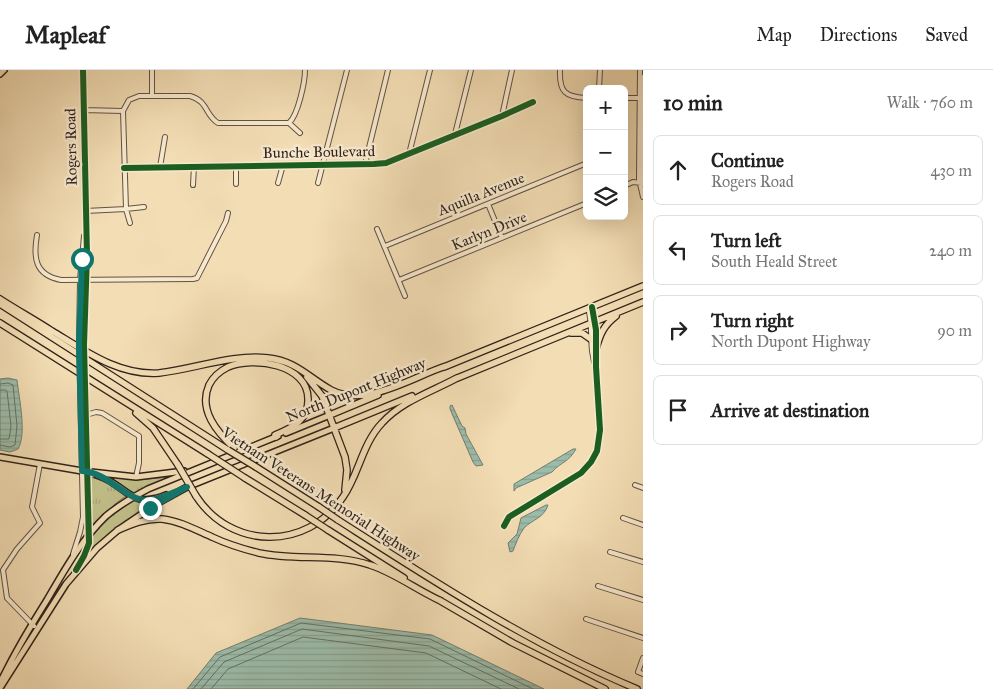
<!DOCTYPE html>
<html lang="en">
<head>
<meta charset="utf-8">
<style>
	body { margin:0; font-family:"IM FELL Great Primer",serif; background:#f2f2f2; color:#222 }
	.controls { position:absolute; right:15px; top:15px; display:grid; overflow:hidden; border-radius:8px; box-shadow:0 5px 20px #0002 }
	.controls button { width:45px; height:45px; display:grid; place-items:center; padding:0; border:0; border-bottom:1px solid #e0e0e0; background:#fff; color:#222; font:25px sans-serif }
	.stop { position:absolute; width:15px; height:15px; margin:-11px; border:4px solid #0f766e; border-radius:50%; background:#fff }
	.stop.end { background:#0f766e; border-color:#fff; box-shadow:0 1px 5px #0008 }
	.list { margin:0; padding:0; list-style:none }
	h2 { display:flex; justify-content:space-between; align-items:center; height:65px; margin:0; padding:0 20px; font-size:21px }
	h2 small { font-size:16px; font-weight:400; color:#767676 }
	.list li { display:grid; grid-template-columns:32px 1fr auto; gap:15px; align-items:center; box-sizing:border-box; height:70px; margin:0 10px 10px; padding:0 10px; border:1px solid #e0e0e0; border-radius:8px }
	.list b { display:block; font-size:19px; white-space:nowrap }
	.list p { margin:0; font-size:16px; white-space:nowrap; color:#767676 }
	.list em { font-size:16px; font-style:normal; color:#767676 }
	.icon { flex:none; width:28px; height:28px; fill:none; stroke:currentColor; stroke-width:2; stroke-linecap:round; stroke-linejoin:round }
	.map { position:relative; flex:none; width:643px; height:619px; overflow:hidden }
	header { display:flex; align-items:center; gap:30px; box-sizing:border-box; height:70px; padding:0 25px; background:#fff; border-bottom:1px solid #e0e0e0 }
	header strong { font-size:24px }
	nav { display:flex; gap:28px; margin-inline-start:auto; font-size:18px }
	main { display:flex }
	aside { flex:1; background:#fff }
	.map>svg:first-child { display:block }
	.grass { fill:url(#grass-tufts); stroke:#797152 }
	.water { fill:url(#water-rules); stroke:#717f71 }
	.lines { fill:none; stroke-linecap:round; stroke-linejoin:round }
	.shore { stroke:#667063; stroke-width:1 }
	.minor-casing { stroke:#615242; stroke-width:6 }
	.major-casing { stroke:#30231c; stroke-width:8 }
	.highway-casing { stroke:#30231c; stroke-width:8 }
	.minor { stroke:#f7e9ce; stroke-width:4 }
	.major { stroke:#f3ddb4; stroke-width:5 }
	.highway { stroke:#f3ddb4; stroke-width:5.5 }
	.minor-bridge-casing { stroke:#615242; stroke-width:6; stroke-linecap:butt }
	.highway-bridge-casing { stroke:#30231c; stroke-width:8; stroke-linecap:butt }
	.minor-bridge { stroke:#f7e9ce; stroke-width:4 }
	.highway-bridge { stroke:#f3ddb4; stroke-width:5.5 }
	.cycleway-casing { stroke:#f7e9ce; stroke-width:9 }
	.cycleway { stroke:#1b5e20; stroke-width:6 }
	.route { stroke:#0f766e; stroke-width:6 }
	.labels { text-anchor:middle; dominant-baseline:central; stroke-width:5; stroke-linejoin:round; paint-order:stroke }
	.street-label { font-size:15px; fill:#30231c; stroke:#f7e9ce }
</style>
</head>
<body>
<header>
<strong>Mapleaf</strong>
<nav><a>Map</a><a>Directions</a><a>Saved</a></nav>
</header>
<main>
<div class="map">
<svg width="643" height="619" viewBox="0 0 643 619">
	<defs>
		<pattern id="grass-tufts" width="24" height="20" patternUnits="userSpaceOnUse" patternTransform="scale(1.25)"><rect width="24" height="20" fill="#c2bf89"/><path d="M3 7l-1-3M5 7V3M7 7l1-3M15 17l-1-3M17 17v-4M19 17l1-3" fill="none" stroke="#a7a476"/></pattern>
		<pattern id="water-rules" width="6" height="5" patternUnits="userSpaceOnUse" patternTransform="scale(1.25)"><rect width="6" height="5" fill="#9cbcaa"/><path d="M0 2.5h6" fill="none" stroke="#87a192"/></pattern>
	</defs>
	<rect width="100%" height="100%" fill="#f3ddb4"/>
	<filter id="stains"><feTurbulence type="fractalNoise" baseFrequency=".004" numOctaves="4"/><feColorMatrix values="0 0 0 0 .2 0 0 0 0 .09 0 0 0 0 .02 0 0 0 .5 -.17"/></filter>
	<radialGradient id="worn" r=".72"><stop offset=".6" stop-color="#630" stop-opacity="0"/><stop offset="1" stop-color="#630" stop-opacity=".3"/></radialGradient>
	<!-- grass -->
	<path class="grass" d="M110,406L137,410L170,407L136,423H131L109,408Z
		M91,407L108,413L126,426L115,434L93,456L91,453Z
		M134,430L139,432H154V434L125,451L91,479C91,476 91,470 92,467C95,457 125,436 134,430Z"/>
	<!-- water -->
	<path class="water" d="M8,308L17,310C19,328 27,364 18,379L10,382L0,380V309Z
		M452,335L462,356L465,358L466,364L483,395L476,396L473,392L450,339V336Z
		M573,379H576C568,393 562,391 552,402L516,418L514,421V414Z
		M546,435H548C544,448 533,449 524,458C519,465 516,473 513,481L510,482L508,473L517,464L521,448Z
		M300,548L432,565L544,619H187L216,583Z"/>
	<g class="lines">
		<!-- shore -->
		<path class="shore" d="M0,314L8,313L13,315L17,356L15,375L10,377L0,375
			M0,320H5L7,321L11,356L9,369H0
			M193,619L220,587L301,553L430,569L533,619
			M201,619L224,592L302,559L429,576L519,619
			M211,619L228,599L303,567L426,583L501,619"/>
		<defs>
			<path id="minor" d="M83,0L87,185L84,275
				M560,0C559,22 565,27 587,28
				M640,0L639,109L643,127
				M643,7V114
				M599,19L600,0
				M152,25V0
				M624,28H642
				M83,40L123,41L129,30L139,26H190C208,31 205,45 218,53H289L300,63
				M123,41L126,139L130,153
				M502,46L512,0
				M289,53C298,45 305,12 305,0
				M455,64L471,0
				M409,84L430,0
				M365,94L388,0
				M160,97L165,67
				M124,98L374,94L386,93L502,46L533,32
				M278,113L283,95
				M318,113L347,0
				M236,114V96
				M193,115L194,96
				M624,116L633,112L641,113
				M488,134L502,168
				M85,141L126,139L144,137
				M377,159L405,226
				M37,165C33,188 35,205 61,210L193,209L197,208L226,151L228,143
				M385,176L587,93
				M399,210L587,133
				M588,238C594,257 588,279 596,297
				M79,272L80,210L84,166
				M86,345L96,342L102,343L139,366V393L136,407
				M635,415L643,418
				M623,448L643,455
				M504,456L509,447L581,403L591,392L597,381L600,360L596,297V260L592,237
				M610,482L643,492
				M73,484L80,462L83,447L80,315
				M77,498L84,486L89,473L86,318
				M598,516L643,530
				M586,549L643,568
				M34,556L7,528L3,500L17,479L40,453L32,437L40,394
				M643,588L638,602L643,604"/>
			<path id="major" d="M0,4L4,0
				M286,363L330,345
				M0,387L82,401L136,407L184,401
				M97,405C127,415 130,440 166,425
				M0,613C14,584 30,557 47,530C64,501 81,470 106,446C119,435 133,427 148,419L278,366
				M0,618L66,514L97,478L118,460L158,433L187,417L334,358"/>
			<path id="highway" d="M0,229C17,240 35,250 52,261C85,281 119,306 159,303C195,299 231,284 268,288C296,291 308,307 331,320C366,338 412,307 446,296
				M0,234L228,380
				M0,253L208,384
				M571,263H582L592,270
				M596,279C600,264 604,255 616,246
				M444,297L643,216
				M307,307L322,326L345,387L347,400L345,420
				M455,309L643,232
				M136,343L153,358L178,395
				M330,345L378,325
				M334,358L412,326
				M234,378C217,362 198,340 209,315C213,307 220,301 228,297C253,286 308,294 308,329C309,350 292,358 275,365L276,367
				M256,397L319,437
				M245,408L305,445
				M196,426C231,480 307,481 343,427C359,404 362,374 382,353C402,331 431,322 457,308
				M338,450C435,512 531,575 637,619
				M118,460C132,454 146,448 162,449C180,451 196,460 212,467C227,474 243,479 259,483C296,491 334,483 370,495C393,502 417,520 441,531
				M328,460L404,508
				M439,530L513,573L605,619"/>
		</defs>
		<!-- minor casing -->
		<use href="#minor" class="minor-casing"/>
		<!-- major casing -->
		<use href="#major" class="major-casing"/>
		<!-- highway casing -->
		<use href="#highway" class="highway-casing"/>
		<!-- minor -->
		<use href="#minor" class="minor"/>
		<!-- major -->
		<use href="#major" class="major"/>
		<!-- highway -->
		<use href="#highway" class="highway"/>
		<defs>
			<path id="minor-bridge" d="M79,272L80,315
				M84,275L86,318"/>
			<path id="highway-bridge" d="M228,380L256,397
				M208,384L245,408
				M178,395L196,426
				M319,437L338,450
				M305,445L328,460"/>
		</defs>
		<!-- minor-bridge casing -->
		<use href="#minor-bridge" class="minor-bridge-casing"/>
		<!-- highway-bridge casing -->
		<use href="#highway-bridge" class="highway-bridge-casing"/>
		<!-- minor-bridge -->
		<use href="#minor-bridge" class="minor-bridge"/>
		<!-- highway-bridge -->
		<use href="#highway-bridge" class="highway-bridge"/>
		<defs>
			<path id="cycleway" d="M124,98L374,94L386,93L502,46L533,32
				M504,456L509,447L581,403L591,392L597,381L600,360L596,297V260L592,237
				M76,500L84,486L89,473L84,275L87,185L83,0"/>
		</defs>
		<!-- cycleway casing -->
		<use href="#cycleway" class="cycleway-casing"/>
		<!-- cycleway -->
		<use href="#cycleway" class="cycleway"/>
	</g>
	<g class="lines">
		<!-- route -->
		<path class="route" d="M82,189L79,272L82,401C109,402 126,432 149,430C162,429 175,421 187,417L150,438"/>
	</g>
	<g class="labels">
		<!-- street labels -->
		<g class="street-label">
			<text transform="translate(71 77) rotate(-91)">Rogers Road</text>
			<text transform="translate(319 82) rotate(-1)">Bunche Boulevard</text>
			<text transform="translate(481 124) rotate(-22)">Aquilla Avenue</text>
			<text transform="translate(489 161) rotate(-22)">Karlyn Drive</text>
			<text transform="translate(356 320) rotate(-22)">North Dupont Highway</text>
			<text transform="translate(321 424) rotate(33)">Vietnam Veterans Memorial Highway</text>
		</g>
	</g>
	<rect width="100%" height="100%" filter="url(#stains)"/>
	<rect width="100%" height="100%" fill="url(#worn)"/>
</svg>
<div class="controls">
<button>+</button>
<button>−</button>
<button><svg class="icon" aria-label="layers" viewBox="0 0 24 24"><path d="M12 4l9 5-9 5-9-5zM3 14l9 5 9-5"/></svg></button>
</div>
<div class="stop" style="left:82px;top:189px"></div>
<div class="stop end" style="left:150px;top:438px"></div>
</div>
<aside>
<h2>10 min<small>Walk · 760 m</small></h2>
<ul class="list">
<li><svg class="icon" aria-label="ahead" viewBox="0 0 24 24"><path d="M12 20V5M6 11l6-6 6 6"/></svg><div><b>Continue</b><p>Rogers Road</p></div><em>430 m</em></li>
<li><svg class="icon" aria-label="left" viewBox="0 0 24 24"><path d="M17 20v-9H6M10 6l-5 5 5 5"/></svg><div><b>Turn left</b><p>South Heald Street</p></div><em>240 m</em></li>
<li><svg class="icon" aria-label="right" viewBox="0 0 24 24"><path d="M7 20v-9h11M14 6l5 5-5 5"/></svg><div><b>Turn right</b><p>North Dupont Highway</p></div><em>90 m</em></li>
<li><svg class="icon" aria-label="arrive" viewBox="0 0 24 24"><path d="M6 21V4h12l-3 4 3 4H6"/></svg><div><b>Arrive at destination</b></div></li>
</ul>
</aside>
</main>
</body>
</html>
